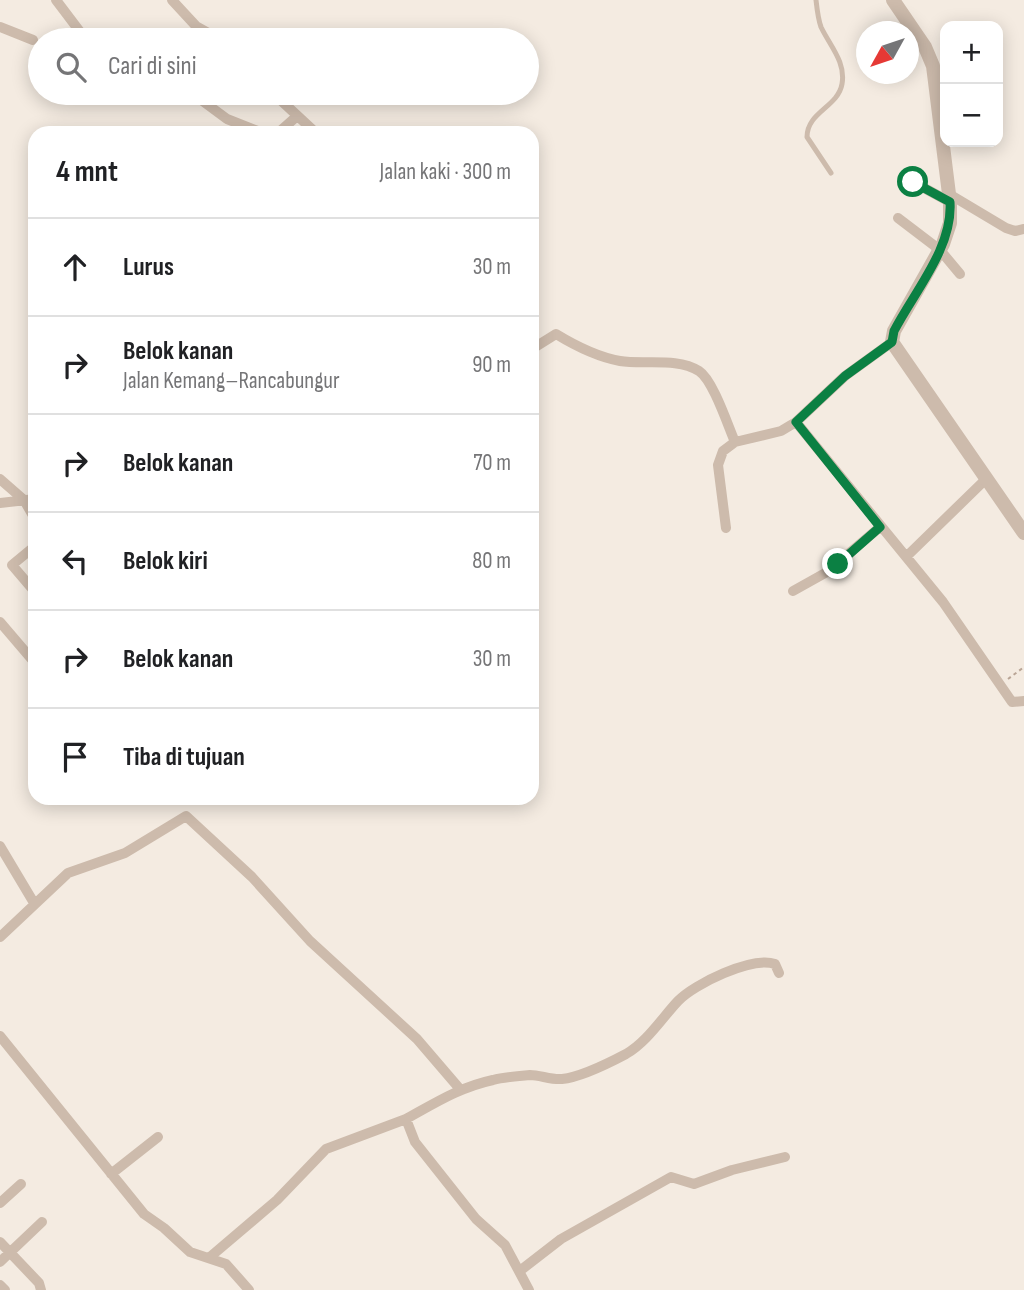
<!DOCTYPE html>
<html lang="id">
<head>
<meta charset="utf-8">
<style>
	body { margin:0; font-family:"Sofia Sans Condensed",sans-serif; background:#f2f2f2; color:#202124 }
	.controls { position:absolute; right:21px; top:21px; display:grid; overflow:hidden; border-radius:14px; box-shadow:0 4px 18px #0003 }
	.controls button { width:63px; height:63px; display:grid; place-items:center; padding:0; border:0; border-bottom:2px solid #e0e0e0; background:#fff; color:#202124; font:35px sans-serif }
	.compass { position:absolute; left:856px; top:21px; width:63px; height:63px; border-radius:50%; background:#fff; box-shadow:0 4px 18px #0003; rotate:230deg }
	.stop { position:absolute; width:21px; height:21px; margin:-16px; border:5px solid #0b8043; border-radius:50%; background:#fff }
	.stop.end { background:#0b8043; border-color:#fff; box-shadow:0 2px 7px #0008 }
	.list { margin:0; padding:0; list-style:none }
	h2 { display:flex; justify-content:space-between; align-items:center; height:91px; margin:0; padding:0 28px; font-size:30px }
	h2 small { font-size:23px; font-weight:400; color:#757577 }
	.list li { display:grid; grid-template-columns:46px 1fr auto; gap:21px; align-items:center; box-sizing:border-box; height:98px; padding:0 28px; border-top:2px solid #e0e0e0 }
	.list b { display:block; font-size:26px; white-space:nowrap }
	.list p { margin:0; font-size:23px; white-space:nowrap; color:#757577 }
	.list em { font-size:23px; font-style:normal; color:#757577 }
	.icon { flex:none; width:38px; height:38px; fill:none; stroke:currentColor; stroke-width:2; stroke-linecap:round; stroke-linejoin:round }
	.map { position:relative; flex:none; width:1024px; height:1290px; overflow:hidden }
	.search { position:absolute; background:#fff; box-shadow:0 4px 18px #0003; left:28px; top:28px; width:511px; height:77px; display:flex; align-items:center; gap:18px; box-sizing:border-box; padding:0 24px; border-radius:38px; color:#757577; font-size:26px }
	.panel { position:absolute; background:#fff; box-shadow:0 4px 18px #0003; left:28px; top:126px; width:511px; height:679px; border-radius:21px }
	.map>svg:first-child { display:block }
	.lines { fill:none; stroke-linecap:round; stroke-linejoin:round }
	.path { stroke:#b9a596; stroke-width:2; stroke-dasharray:3.5 3.5; stroke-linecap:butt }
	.service { stroke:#cdbbac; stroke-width:5 }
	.minor { stroke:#cdbbac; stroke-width:10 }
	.tertiary { stroke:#cdbbac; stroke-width:14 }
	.route { stroke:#0b8043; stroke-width:9 }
</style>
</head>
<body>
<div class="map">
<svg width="1024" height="1290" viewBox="0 0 1024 1290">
	<rect width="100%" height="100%" fill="#f4ebe1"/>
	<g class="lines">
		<!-- path -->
		<path class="path" d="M1008,679L1024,667"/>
		<!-- service -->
		<path class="service" d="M816,0C817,9 818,19 821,27C830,46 846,62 842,84C838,107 807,112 807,137L831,173"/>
		<!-- minor -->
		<path class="minor" d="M56,0L81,33
			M172,0L196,26L221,40
			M0,27L33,40
			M273,93L316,133
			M200,99L227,119L263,133
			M278,133L296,117
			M913,182L950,202
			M949,194L1006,228L1015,231L1024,229
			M898,218L940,250L960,274
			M532,349L556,334C574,345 598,357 620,361C644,365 677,357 699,371C713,380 728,426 735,442L781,431L796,422L943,602L1012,702L1024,701
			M796,422L845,376L892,342
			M0,479L24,500L35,519
			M0,503L35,499
			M726,528L718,465L723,451L735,442
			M35,546L12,565L35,592
			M907,556L985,480
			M793,591L827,572L880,527
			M0,622L35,663
			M0,846L34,903
			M0,937L68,873L125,853L186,816L252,877L310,941L417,1039L459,1088
			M0,1036L144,1214L164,1228L190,1252L226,1264L249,1290
			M111,1174L158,1137
			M0,1203L21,1184
			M0,1242L39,1283L41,1290
			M210,1257L277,1200L326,1149L406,1119
			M0,1262L42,1222
			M521,1270L561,1239L671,1177L694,1184L732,1170L785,1157
			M0,1285L5,1290
			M529,1290L505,1245L476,1219L415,1142L406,1119C435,1103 460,1087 493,1080C504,1077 518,1076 530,1075C540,1075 551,1080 562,1079C582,1077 609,1063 626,1054C647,1042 662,1018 678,1001C694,984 752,956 775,964L779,973"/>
		<!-- tertiary -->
		<path class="tertiary" d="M893,0L925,47L933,66L950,202V223L943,244L894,331L892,342L1024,533"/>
	</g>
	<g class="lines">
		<!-- route -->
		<path class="route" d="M838,564L880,527L796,422L845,376L892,342L894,331C914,292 953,248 950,202L913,182"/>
	</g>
</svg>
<div class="controls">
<button>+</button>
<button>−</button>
</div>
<svg class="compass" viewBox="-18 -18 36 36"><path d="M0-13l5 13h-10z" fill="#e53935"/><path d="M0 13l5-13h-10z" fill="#757577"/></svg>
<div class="stop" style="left:913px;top:182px"></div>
<div class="stop end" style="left:838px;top:564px"></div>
<div class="search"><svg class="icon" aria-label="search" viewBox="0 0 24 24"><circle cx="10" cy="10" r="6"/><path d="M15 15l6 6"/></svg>Cari di sini</div>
<section class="panel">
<h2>4 mnt<small>Jalan kaki · 300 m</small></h2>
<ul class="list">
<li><svg class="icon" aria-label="ahead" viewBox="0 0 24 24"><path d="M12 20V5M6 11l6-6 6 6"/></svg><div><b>Lurus</b></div><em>30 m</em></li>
<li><svg class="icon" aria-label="right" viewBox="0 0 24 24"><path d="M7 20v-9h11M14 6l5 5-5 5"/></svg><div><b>Belok kanan</b><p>Jalan Kemang–Rancabungur</p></div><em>90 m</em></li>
<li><svg class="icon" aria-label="right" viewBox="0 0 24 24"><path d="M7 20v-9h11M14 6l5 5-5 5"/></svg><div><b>Belok kanan</b></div><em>70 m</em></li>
<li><svg class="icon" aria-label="left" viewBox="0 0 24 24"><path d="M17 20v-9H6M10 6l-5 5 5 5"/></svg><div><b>Belok kiri</b></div><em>80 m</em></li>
<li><svg class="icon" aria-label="right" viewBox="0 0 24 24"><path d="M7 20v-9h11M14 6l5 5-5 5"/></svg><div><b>Belok kanan</b></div><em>30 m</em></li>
<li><svg class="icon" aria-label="arrive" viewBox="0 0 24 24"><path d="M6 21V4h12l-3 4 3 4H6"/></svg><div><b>Tiba di tujuan</b></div></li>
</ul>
</section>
</div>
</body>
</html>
